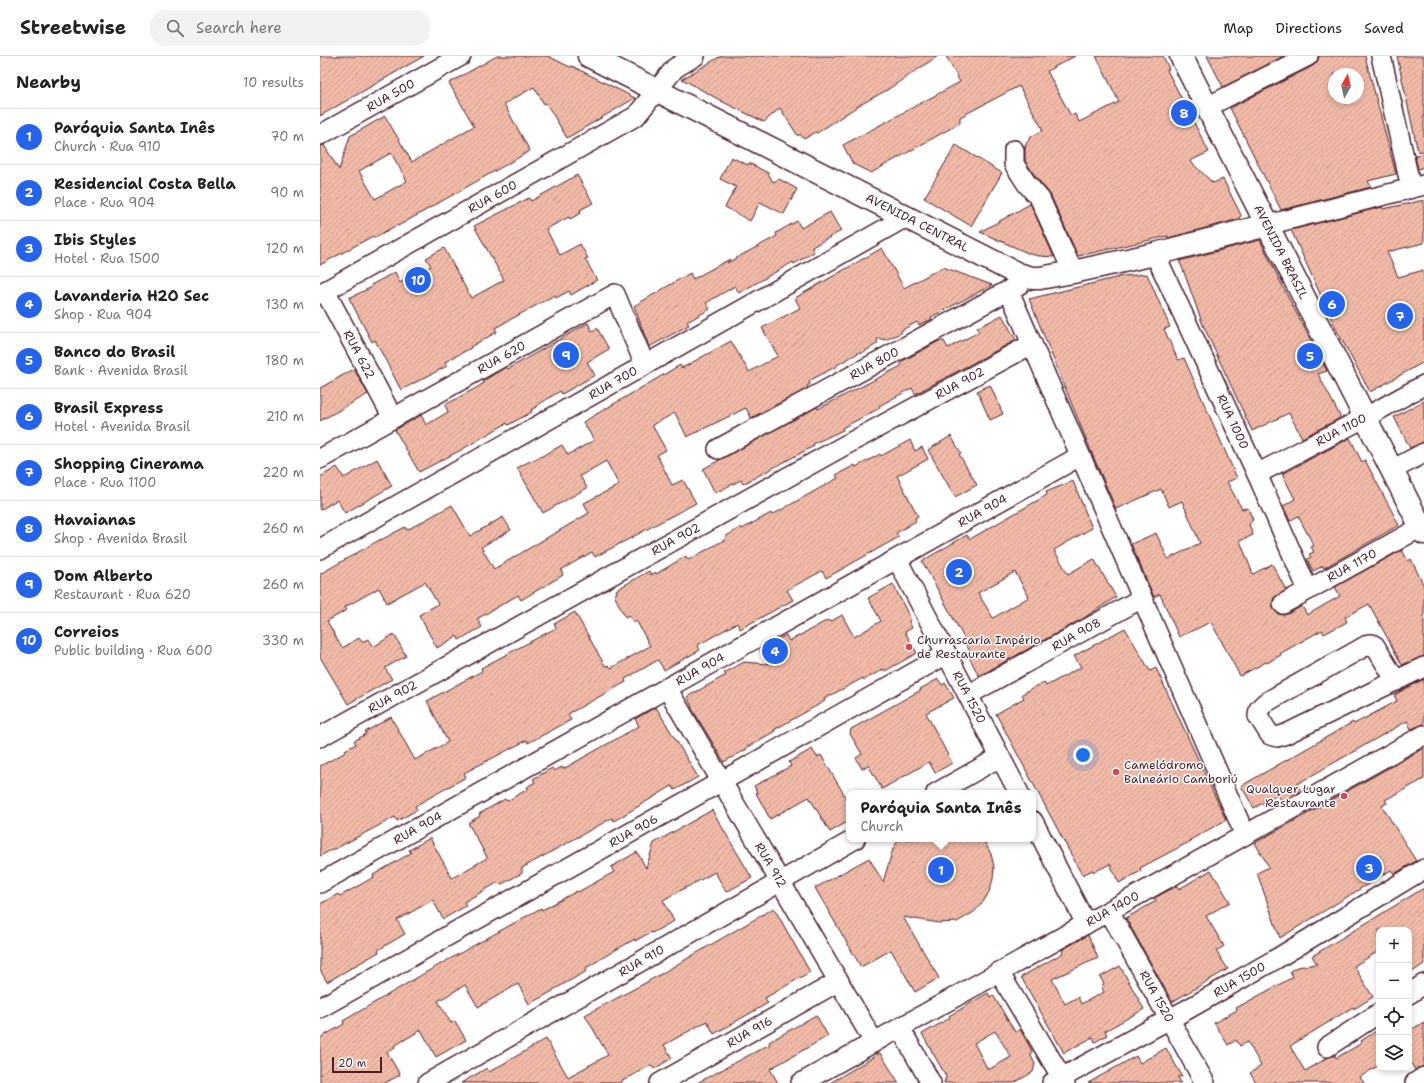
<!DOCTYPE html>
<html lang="en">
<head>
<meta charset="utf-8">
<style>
	body { margin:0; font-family:"Shantell Sans",sans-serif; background:#f2f2f2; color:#222 }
	.controls { position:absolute; right:12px; bottom:12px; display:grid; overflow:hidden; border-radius:8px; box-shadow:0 2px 6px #0003 }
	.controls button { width:36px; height:36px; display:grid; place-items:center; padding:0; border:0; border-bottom:1px solid #e0e0e0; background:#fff; color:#222; font:20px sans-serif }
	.compass { position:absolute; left:1008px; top:12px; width:36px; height:36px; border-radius:50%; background:#fff; box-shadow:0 2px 6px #0003; rotate:8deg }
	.scale { position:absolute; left:12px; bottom:10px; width:50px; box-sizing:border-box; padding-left:4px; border:2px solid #4a1f2b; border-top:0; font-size:11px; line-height:14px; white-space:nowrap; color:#4a1f2b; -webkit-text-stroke:3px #fff; paint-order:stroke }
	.you { position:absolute; left:763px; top:699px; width:14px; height:14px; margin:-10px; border:3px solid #fff; border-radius:50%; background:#1a73e8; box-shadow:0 0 0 6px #1a73e833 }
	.badge { display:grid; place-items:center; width:26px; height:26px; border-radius:50%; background:#2563eb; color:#fff; font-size:13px; font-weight:700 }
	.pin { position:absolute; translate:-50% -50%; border:2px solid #fff; box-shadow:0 1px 4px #0006 }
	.popup { position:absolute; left:526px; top:734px; width:190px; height:52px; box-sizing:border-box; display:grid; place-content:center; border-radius:8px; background:#fff; filter:drop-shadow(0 1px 3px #0005); font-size:13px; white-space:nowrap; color:#767676 }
	.popup b { font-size:15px; color:#222 }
	.popup::after { content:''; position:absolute; left:50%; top:100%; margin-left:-8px; border:8px solid transparent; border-top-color:#fff }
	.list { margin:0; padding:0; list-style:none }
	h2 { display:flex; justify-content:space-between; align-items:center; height:52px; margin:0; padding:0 16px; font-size:17px }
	h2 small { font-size:13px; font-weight:400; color:#767676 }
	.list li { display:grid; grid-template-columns:26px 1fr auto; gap:12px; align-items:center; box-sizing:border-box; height:56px; padding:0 16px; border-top:1px solid #e0e0e0 }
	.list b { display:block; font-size:15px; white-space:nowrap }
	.list p { margin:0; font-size:13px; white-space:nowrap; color:#767676 }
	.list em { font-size:13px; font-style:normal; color:#767676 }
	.icon { flex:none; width:22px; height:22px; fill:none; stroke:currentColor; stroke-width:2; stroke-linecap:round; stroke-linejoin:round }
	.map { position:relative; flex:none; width:1104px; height:1027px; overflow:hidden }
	header { display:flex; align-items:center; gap:24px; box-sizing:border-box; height:56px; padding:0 20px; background:#fff; border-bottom:1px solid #e0e0e0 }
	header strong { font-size:19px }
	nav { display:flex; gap:22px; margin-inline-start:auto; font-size:14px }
	.search { width:280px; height:36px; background:#f2f2f2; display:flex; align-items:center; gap:10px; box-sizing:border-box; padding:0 14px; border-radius:16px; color:#767676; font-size:15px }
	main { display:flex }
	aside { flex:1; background:#fff }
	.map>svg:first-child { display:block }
	.building { fill:url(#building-hatch); stroke:#4a1f2b; fill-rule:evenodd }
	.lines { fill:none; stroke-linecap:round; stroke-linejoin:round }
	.minor-casing { stroke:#4a1f2b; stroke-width:22 }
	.major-casing { stroke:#4a1f2b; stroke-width:25 }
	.minor { stroke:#fff; stroke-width:19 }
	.major { stroke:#fff; stroke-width:22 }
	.poi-dot { fill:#d1495b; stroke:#fff; stroke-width:1.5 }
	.labels { text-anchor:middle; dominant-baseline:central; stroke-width:3; stroke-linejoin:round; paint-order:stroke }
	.street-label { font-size:12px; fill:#4a1f2b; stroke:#fff }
	.poi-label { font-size:12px; fill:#4a1f2b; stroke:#fff; text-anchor:start }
</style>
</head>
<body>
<header>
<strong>Streetwise</strong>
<div class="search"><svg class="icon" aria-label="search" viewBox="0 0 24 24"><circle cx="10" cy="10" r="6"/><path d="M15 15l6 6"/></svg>Search here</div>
<nav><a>Map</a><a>Directions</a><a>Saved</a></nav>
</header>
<main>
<aside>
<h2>Nearby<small>10 results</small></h2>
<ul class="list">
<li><span class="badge">1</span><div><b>Paróquia Santa Inês</b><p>Church · Rua 910</p></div><em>70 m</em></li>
<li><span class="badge">2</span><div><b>Residencial Costa Bella</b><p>Place · Rua 904</p></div><em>90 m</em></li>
<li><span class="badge">3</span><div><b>Ibis Styles</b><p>Hotel · Rua 1500</p></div><em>120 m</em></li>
<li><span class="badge">4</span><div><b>Lavanderia H2O Sec</b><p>Shop · Rua 904</p></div><em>130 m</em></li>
<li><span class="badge">5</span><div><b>Banco do Brasil</b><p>Bank · Avenida Brasil</p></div><em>180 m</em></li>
<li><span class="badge">6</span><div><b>Brasil Express</b><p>Hotel · Avenida Brasil</p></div><em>210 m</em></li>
<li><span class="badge">7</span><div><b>Shopping Cinerama</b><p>Place · Rua 1100</p></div><em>220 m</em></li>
<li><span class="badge">8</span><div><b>Havaianas</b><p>Shop · Avenida Brasil</p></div><em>260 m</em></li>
<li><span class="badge">9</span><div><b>Dom Alberto</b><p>Restaurant · Rua 620</p></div><em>260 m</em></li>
<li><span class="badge">10</span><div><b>Correios</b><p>Public building · Rua 600</p></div><em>330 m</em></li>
</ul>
</aside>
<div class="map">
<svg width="1104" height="1027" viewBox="0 0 1104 1027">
	<defs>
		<pattern id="building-hatch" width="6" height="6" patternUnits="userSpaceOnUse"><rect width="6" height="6" fill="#f1baa7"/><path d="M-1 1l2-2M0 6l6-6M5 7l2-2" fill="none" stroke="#d09f90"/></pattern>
	</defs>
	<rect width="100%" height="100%" fill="#fff"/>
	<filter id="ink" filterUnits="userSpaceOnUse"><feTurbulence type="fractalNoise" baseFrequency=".025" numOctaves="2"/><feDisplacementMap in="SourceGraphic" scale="8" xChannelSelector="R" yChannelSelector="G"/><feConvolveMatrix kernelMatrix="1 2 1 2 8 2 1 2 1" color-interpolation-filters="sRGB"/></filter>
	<g filter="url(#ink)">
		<!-- building -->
		<path class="building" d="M0,0H104L0,60Z
			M177,0H228L250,11L252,10L315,42L247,82L226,47L224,48L214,31L184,48L210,95L78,170L77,169L54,182L53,180L0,209V90L4,89L19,114L30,80L65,60L92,106L154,70L129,27ZM71,97L87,125L55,143L39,115Z
			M401,0H618L567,34L538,50L497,77L496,76L484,83L480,78L478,80L460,52L444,66L405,47L362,23Z
			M626,0H755L727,15L751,60L755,58L759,66L799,46L776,0H843L849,13L847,14L889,96L870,105L893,127L903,123L921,159L919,163L848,182V180L758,200L730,138L716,121L705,105V93L706,88L711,81L723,74L699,30L640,61V67L551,117L533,108L523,89L640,26Z
			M887,0H964L903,31Z
			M999,0H1045L1076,118L1048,125L1051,131L961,154L910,52L993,10L997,6ZM1014,18H1038V42H1014Z
			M1077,0H1104V95L1098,96Z
			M636,89L682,117L651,170L604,142Z
			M1104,98V111L1098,113L1095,100Z
			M411,101L428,109L429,107L448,117L453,126L459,123L477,133L464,158L440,146L430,165L405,151L416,131L400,123Z
			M257,119L273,147L260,154L261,157L250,163L249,161L226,173L240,199L260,188L268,202L265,203L277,224L251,239L249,235L236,242L235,239L175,272L177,276L150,291L151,292L125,306L127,310L81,334L55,284L52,286L29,242L52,231L51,229L75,216L80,227L111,210L106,202L124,192L151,242L184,224L154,170L209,142L211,145Z
			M1104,144V187L1067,196L1078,221L1104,214V306L1050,336L1017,275L971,174L1062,151L1063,153Z
			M710,148L711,149L734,201L719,200L710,198L660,176Z
			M510,156L521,175L492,191L494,196L474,208L473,206L419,237L415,230L386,247L390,253L367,266L369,269L329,291L314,250L370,217L373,223L410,203L407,207L457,180L456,177L477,165L481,172Z
			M940,184L967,239L1007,315L998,318L1020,360V362L982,382L969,357L932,375L883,269L862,211L859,205Z
			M562,192L584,232L623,211L672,229L611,261L612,263L599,269L597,266L582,274L581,277L565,284L558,282L557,288L542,297L540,296L517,309V310L489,325L490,328L487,330L488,332L431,362L426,352L367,381L355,357L332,369L346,394L337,399L352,429L363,424L376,447L275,501L272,496L241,514L243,519L201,544L198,539L157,563L162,571L139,584L137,580L117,592L99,559L118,548L105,526L67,547L59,532L25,551L27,554L7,565L22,592L39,582L42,586L48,583L53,591L74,578L86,600L65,612L72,623L28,648L0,601V518L61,483V484L85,471L87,474L132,449L150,480L183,461L191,474L161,491L174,513L269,457L264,447L299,429L286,405L260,420L267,432L223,457L197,412L212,404L213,405L242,389L248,399L274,384L263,366L360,309L362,312L411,285L429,316L458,300L442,272L480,252L475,242Z
			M827,218L850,271L844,273L858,304L864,302L917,422L907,426L922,453L928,452L933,464L929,468L933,479L920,485L933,518L952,508L966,534L954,542L952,547L954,554L958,558L963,559L968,558L982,550L987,559L1020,540L1015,531L1082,494L1088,505L1091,503L1104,530V600L1082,609L1049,548L1025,561L1027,566L1004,578L1002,574L963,596L960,598L961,599L947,607L946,606L920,620L891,566L859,581L840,538L834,541L811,488L836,477L848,503L880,487L862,445L849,451L841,433L796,453L773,400L709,243L803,220Z
			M682,259L696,284L595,338L592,332L559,350L560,352L522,372L523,374L493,388L494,390L423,428L421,424L395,437L383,413L497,351L498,353L581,310V306L619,285H624L628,292L659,276L657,272Z
			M268,267L272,275L277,272L289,293L267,306L275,319L242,338L240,335L218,349V350L211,354L212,356L188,369L187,367L141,394L99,416L75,374L101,359L106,369L128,356L125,349L156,332L164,327L163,325L186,311L188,313Z
			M34,313L48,338L0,365V332Z
			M670,329L683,358L670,364L657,335Z
			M1104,345V386L1090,392L1074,361Z
			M631,380L641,397L639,398L657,429L635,441L608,394Z
			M1030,382L1042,406L1045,404L1079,469L1004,512L1003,510L993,515L987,503L991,501L989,498L994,496L991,491L994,490L978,460L970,465L963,450L975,443L962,418Z
			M590,384L595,395L602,391L608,403L577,420L598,460L595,462L596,465L576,477L579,481L506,522L502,515L467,534L473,544L420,573L417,567L378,589L380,594L344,614L338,604L305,623L306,626L248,658L251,664L208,687L207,684L144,717L146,721L95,750L97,754L77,765L75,761L15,793V792L0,800V710L26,696L25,694L36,688L34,685L46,678L45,676L71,661L95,704L128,686L107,645L162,615L161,612L236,572L234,568L255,556L285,610L288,609L291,612L330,590L316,564L313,566L309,559L305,561L294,539L297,537L296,534L329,515L331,519L335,516L336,518L366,500L368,504L406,483L405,481L421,471L422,473L451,457L452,459L518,422L516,419L535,409L536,411L560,398L561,400Z
			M57,403L72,430L25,457L17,444L0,454V421L17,411L24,422Z
			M753,425L772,472L734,494L748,518L774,503L796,541L764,562L659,620L649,601L652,599L644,585L645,584L602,505L647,479L650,483L727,439L726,436ZM695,516L709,541L673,562L658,537Z
			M573,528L591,564L589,565L592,572L585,576L597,597L565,615L564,613L544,624L543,622L504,643L505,645L454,674L455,675L426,692L427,693L404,706L371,651H372L367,641L406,619L404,617L424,606L448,608L440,594L466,579L469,585L508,564L510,566L522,559L534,581L561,565L548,542Z
			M805,572L830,615L836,612L906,764L870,784L871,785L820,812L821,815L799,827L790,808L774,816L773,814L762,819L676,658L704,642L702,638L724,626L726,630L761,611L754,600Z
			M618,623L622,629L625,627L634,642L606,657L632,707L615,717L609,706L562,733L548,709L542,713L536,702L542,698L530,678L531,673L601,634L600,633Z
			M1104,623V668L1091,673L1087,665L977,728L981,735L962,746L958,739L934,752L921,730L1033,666L1034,668L1077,645L1074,639Z
			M336,651L378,721L355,734L352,730L294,765L292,762L202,812V817L182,828L177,827L144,846L146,850L123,863L113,844L77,864L85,878L58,894L59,896L7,926L0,914V848L18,838L20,840L54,821L53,819L91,797L89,794L110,782L132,822L167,802V801L148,767L160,760L159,758L185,743L187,745L208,733L207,731L215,726L213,723L232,712L234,715L242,711L243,713L319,670L315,663Z
			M1104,692V723L1065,744L1067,747L1062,750L1096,805L1074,818L1071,814L960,882L937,817L949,811L935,787Z
			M492,693L497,701L501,699L529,747V765L510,776L489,741L450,763L436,737L437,736L434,730L471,710L469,706Z
			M392,754L432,822L406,836L395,816L343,844L354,865L332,877L331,876L315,885V883L292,896L266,912L267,915L233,934V935L209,948L198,928L158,951L145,929L118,945L131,967L135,965L146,984L116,1001L101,974L74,990L75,991L67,996L80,1019L65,1027H0V982L24,968L23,965L110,914L221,852L222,854L257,835L258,836L294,816L291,811L317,796L326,812L334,787Z
			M579,783H663L671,798L674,811L673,823L669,836L663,846L654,856L637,866L619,867L583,861L619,922L595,936L571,894L541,911L495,832L549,802L563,826L573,793Z
			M891,814L910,846L886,860L904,890L896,895L908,913L852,946L806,862L836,845L834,842L857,830L859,833Z
			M1104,832V908L1089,918V874H1059V895L1034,910L1053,941L1034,953L1033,951L970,990L985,1015L1007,1002L1015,999L1016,1002L1042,987L1041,985L1059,973V1009L1040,1021L1044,1027H936L930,1017L941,1010L928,986L920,990L916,984L908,989L894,967L917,954L916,952L973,921L970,915L977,911L997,908L992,900Z
			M454,852L490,916L445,942L448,947L394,978L387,965L344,989L352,1002L334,1013L331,1009L299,1027H141L167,1012L169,1016L226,983L248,1021L288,999L265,959L327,926Z
			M768,879L778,902L732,923L745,948L758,941L761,948L784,936L781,930L784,928L780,921L800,910L824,953L785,975L787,979L775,986L773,981L744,997L701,921L743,897L742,894Z
			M668,937L670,941L673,939L695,976L700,973L712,995L711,1000L715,1008L713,1016L694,1027H624L626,1020L602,978L630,962L629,960ZM675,975L691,1001L668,1014L654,987Z
			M496,959L508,980L450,1013L458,1027H377L450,988L449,986Z
			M1104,966V1010L1095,1014L1089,1003V975Z
			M846,992L862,1020L858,1021L861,1027H768L816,1000L820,1007Z
			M560,997L579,1027H510Z"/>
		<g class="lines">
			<defs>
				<g id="minor">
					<path d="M1061,0L1091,132"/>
					<path d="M887,51L988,0"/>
					<path id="s1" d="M0,79L141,0"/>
					<path d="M694,94V108L707,128L720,143L753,216"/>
					<path d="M947,169L1104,129"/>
					<path id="s2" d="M835,198L937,418L988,534"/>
					<path id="s3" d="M5,235L73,362"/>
					<path d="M689,235L925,779"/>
					<path id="s4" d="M0,238L316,60L355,12L375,0"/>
					<path id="s5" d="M398,393L700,228"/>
					<path id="s6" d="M0,403L295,238L325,309"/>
					<path d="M1072,414L1104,397"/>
					<path id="s7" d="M937,418L1046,361L1104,329"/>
					<path id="s8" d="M0,493L586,161"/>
					<path id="s9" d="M577,503L699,737"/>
					<path id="s10" d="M963,548L1101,471"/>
					<path d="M1076,625L1055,590L1052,588H1049L945,647L939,653L938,660L950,679L957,681L966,678L1104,611"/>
					<path id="s11" d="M347,632L554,986"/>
					<path id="s12" d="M648,639L822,542"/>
					<path id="s13" d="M0,681L520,392L712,288"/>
					<path d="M616,737L680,701"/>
					<path d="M713,765L766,868"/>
					<path id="s14" d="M0,827L760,400"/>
					<path id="s15" d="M789,855L885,1027"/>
					<path d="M679,916L745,1027"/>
					<path d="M1089,938L1104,928"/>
					<path id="s16" d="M0,952L627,598"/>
					<path d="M580,972L611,1027"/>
					<path d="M1007,991L1059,957"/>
					<path id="s17" d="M108,1027L535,783"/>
					<path id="s18" d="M340,1027L519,925"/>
					<path id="s19" d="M481,1027L1104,679"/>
					<path id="s20" d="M732,1027L868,953L956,903L1104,813"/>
					<path d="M1095,1027L1104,1021"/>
				</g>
				<g id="major">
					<path id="s21" d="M269,0L698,218L712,222H720L753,216L835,198L947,169"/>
					<path id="s22" d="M861,0L1104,477"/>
				</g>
			</defs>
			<!-- minor casing -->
			<use href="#minor" class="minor-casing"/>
			<!-- major casing -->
			<use href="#major" class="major-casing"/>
			<!-- minor -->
			<use href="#minor" class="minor"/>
			<!-- major -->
			<use href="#major" class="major"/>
		</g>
	</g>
	<!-- markers -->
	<g class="poi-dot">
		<circle cx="589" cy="591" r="4"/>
		<circle cx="796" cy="716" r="4"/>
		<circle cx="1024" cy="740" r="4"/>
	</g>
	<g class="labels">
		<!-- street labels -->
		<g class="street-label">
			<text stroke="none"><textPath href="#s1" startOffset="81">RUA 500</textPath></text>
			<text stroke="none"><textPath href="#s4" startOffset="198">RUA 600</textPath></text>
			<text stroke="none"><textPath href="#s21" startOffset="368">AVENIDA CENTRAL</textPath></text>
			<text stroke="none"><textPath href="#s22" startOffset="220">AVENIDA BRASIL</textPath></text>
			<text stroke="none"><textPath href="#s3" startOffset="72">RUA 622</textPath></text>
			<text stroke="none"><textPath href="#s6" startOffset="208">RUA 620</textPath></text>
			<text stroke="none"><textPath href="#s5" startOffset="178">RUA 800</textPath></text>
			<text stroke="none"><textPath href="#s8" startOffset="337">RUA 700</textPath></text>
			<text stroke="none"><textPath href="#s13" startOffset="731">RUA 902</textPath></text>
			<text stroke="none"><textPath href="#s2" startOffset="185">RUA 1000</textPath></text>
			<text stroke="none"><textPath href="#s7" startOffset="95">RUA 1100</textPath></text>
			<text stroke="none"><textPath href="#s14" startOffset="760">RUA 904</textPath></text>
			<text stroke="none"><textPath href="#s13" startOffset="407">RUA 902</textPath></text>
			<text stroke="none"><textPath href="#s10" startOffset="79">RUA 1170</textPath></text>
			<text stroke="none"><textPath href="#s12" startOffset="124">RUA 908</textPath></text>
			<text stroke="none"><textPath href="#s14" startOffset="436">RUA 904</textPath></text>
			<text stroke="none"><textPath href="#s13" startOffset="83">RUA 902</textPath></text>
			<text stroke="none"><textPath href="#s9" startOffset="156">RUA 1520</textPath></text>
			<text stroke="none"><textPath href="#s14" startOffset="112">RUA 904</textPath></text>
			<text stroke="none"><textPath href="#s16" startOffset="360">RUA 906</textPath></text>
			<text stroke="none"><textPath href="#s11" startOffset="205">RUA 912</textPath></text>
			<text stroke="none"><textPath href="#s19" startOffset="357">RUA 1400</textPath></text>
			<text stroke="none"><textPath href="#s17" startOffset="246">RUA 910</textPath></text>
			<text stroke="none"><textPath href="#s20" startOffset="214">RUA 1500</textPath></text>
			<text stroke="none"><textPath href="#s15" startOffset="98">RUA 1520</textPath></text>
			<text stroke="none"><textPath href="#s18" startOffset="103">RUA 916</textPath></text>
		</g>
		<!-- poi labels -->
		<g class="poi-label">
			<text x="597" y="584">Churrascaria Império<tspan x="597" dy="14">de Restaurante</tspan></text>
			<text x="804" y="709">Camelódromo<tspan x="804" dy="14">Balneário Camboriú</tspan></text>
			<text x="1016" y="733" text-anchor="end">Qualquer Lugar<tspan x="1016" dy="14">Restaurante</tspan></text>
		</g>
	</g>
</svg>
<div class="controls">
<button>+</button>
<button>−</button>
<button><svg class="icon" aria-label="locate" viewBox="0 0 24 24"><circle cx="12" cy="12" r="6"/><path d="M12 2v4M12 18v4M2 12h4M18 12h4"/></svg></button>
<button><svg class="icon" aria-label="layers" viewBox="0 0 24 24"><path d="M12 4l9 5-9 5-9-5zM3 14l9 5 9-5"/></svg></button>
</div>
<svg class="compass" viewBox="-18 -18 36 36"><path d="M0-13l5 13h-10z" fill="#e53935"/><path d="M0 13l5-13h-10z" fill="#767676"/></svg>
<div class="scale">20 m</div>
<div class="you"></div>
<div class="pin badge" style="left:621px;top:814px">1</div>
<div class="popup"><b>Paróquia Santa Inês</b>Church</div>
<div class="pin badge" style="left:639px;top:516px">2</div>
<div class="pin badge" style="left:1049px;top:812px">3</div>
<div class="pin badge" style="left:455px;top:595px">4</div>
<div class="pin badge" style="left:990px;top:300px">5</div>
<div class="pin badge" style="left:1012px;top:248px">6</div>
<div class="pin badge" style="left:1080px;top:260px">7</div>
<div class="pin badge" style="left:864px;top:57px">8</div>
<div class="pin badge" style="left:246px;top:299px">9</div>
<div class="pin badge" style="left:98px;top:224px">10</div>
</div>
</main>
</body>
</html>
